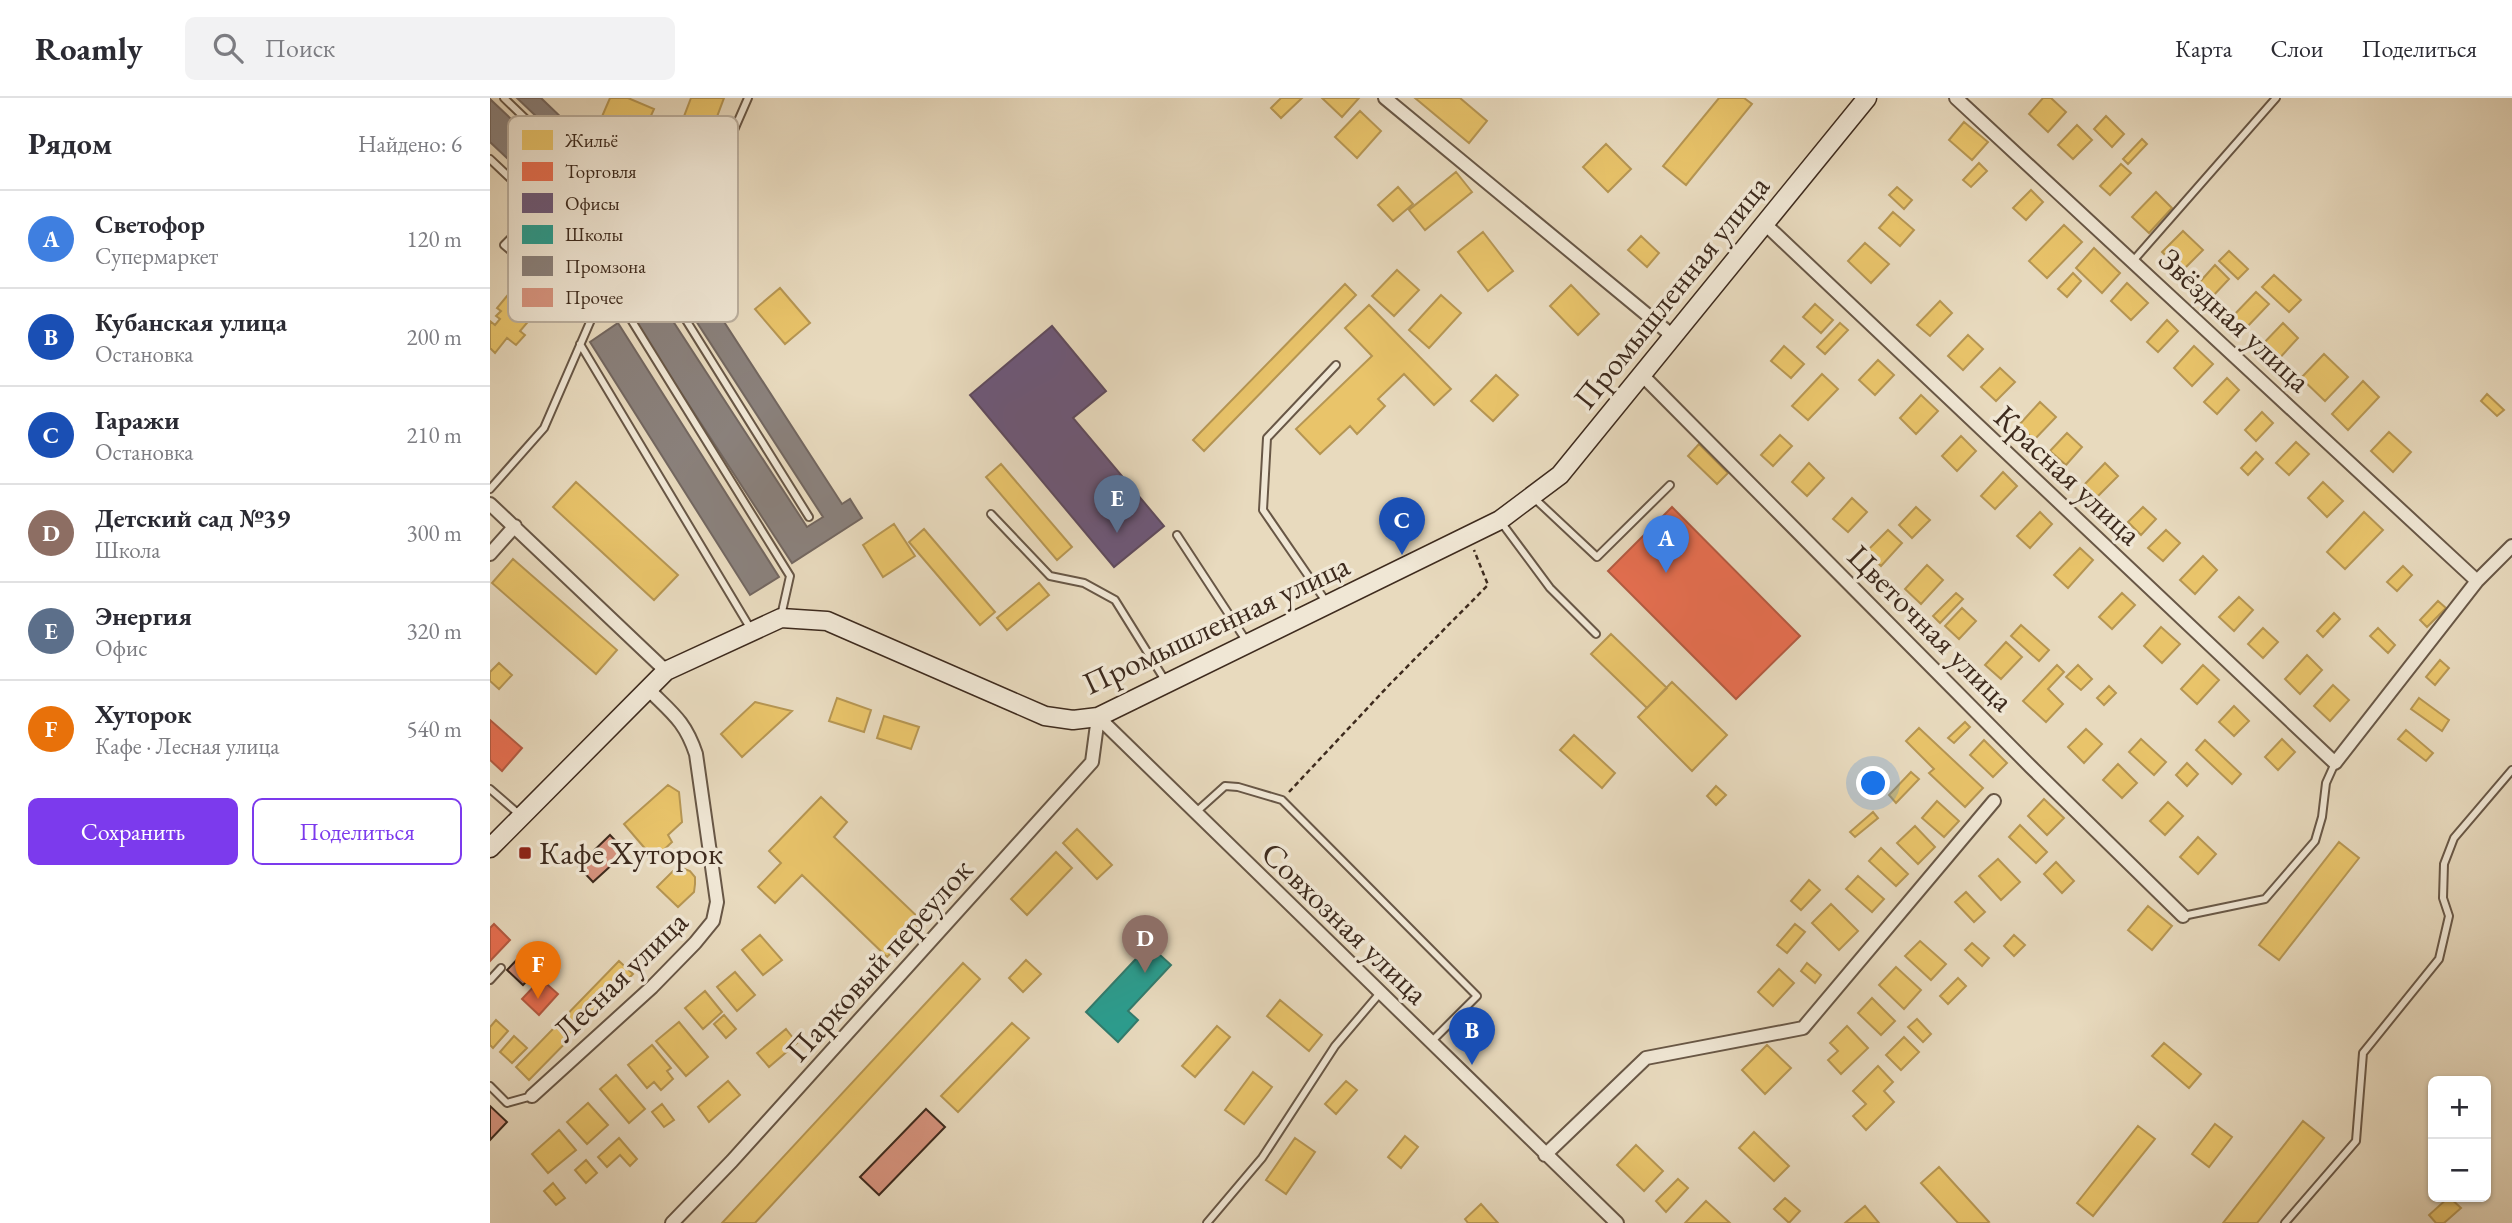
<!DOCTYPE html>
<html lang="ru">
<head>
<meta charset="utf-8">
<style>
	body { margin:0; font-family:"EB Garamond",serif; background:#f2f2f3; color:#2b2b33 }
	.controls { position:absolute; right:21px; bottom:21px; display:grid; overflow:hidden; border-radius:10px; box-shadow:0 2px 5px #0004 }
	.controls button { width:63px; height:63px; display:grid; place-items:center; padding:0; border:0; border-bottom:2px solid #e1e1e2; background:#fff; color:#2b2b33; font:35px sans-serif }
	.you { position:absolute; left:1384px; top:686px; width:24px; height:24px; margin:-18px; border:5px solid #fff; border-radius:50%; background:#1a73e8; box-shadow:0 0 0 10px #1a73e833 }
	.badge { display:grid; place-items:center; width:46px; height:46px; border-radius:50%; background:#7c3aed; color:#fff; font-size:23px; font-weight:700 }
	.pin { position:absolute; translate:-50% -58px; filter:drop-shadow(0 2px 4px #0008) }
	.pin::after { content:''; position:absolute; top:37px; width:24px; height:21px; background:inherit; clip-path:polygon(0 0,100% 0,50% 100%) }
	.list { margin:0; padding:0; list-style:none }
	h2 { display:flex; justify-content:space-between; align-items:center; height:91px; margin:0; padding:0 28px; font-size:30px }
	h2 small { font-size:23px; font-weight:400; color:#7c7c81 }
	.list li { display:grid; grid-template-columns:46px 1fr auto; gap:21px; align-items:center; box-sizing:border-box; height:98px; padding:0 28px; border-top:2px solid #e1e1e2 }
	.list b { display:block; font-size:26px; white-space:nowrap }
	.list p { margin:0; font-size:23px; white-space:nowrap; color:#7c7c81 }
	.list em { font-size:23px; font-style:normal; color:#7c7c81 }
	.actions { display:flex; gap:14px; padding:21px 28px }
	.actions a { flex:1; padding:16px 0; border:2px solid #7c3aed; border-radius:10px; text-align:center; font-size:24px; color:#7c3aed }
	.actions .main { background:#7c3aed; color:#fff }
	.icon { flex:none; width:38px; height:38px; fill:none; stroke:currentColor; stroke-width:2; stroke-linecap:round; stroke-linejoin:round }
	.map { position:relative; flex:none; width:2022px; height:1125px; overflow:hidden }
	header { display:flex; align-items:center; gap:42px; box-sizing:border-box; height:98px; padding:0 35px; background:#fff; border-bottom:2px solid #e1e1e2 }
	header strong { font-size:33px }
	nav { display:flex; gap:38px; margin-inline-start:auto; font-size:24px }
	.search { width:490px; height:63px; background:#f2f2f3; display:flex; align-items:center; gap:18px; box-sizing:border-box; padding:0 24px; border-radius:10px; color:#7c7c81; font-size:26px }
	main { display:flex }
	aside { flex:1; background:#fff }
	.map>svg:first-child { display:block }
	.homes { fill:#e9c46a; stroke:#b69653; stroke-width:2 }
	.shops { fill:#e76f51; stroke:#b45b42; stroke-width:2 }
	.offices { fill:#6d597a; stroke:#5f4b5e; stroke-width:2 }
	.schools { fill:#2a9d8f; stroke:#307b6d; stroke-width:2 }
	.industry { fill:#8a817c; stroke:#736760; stroke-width:2 }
	.building { fill:#d7947f; stroke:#3e2b1e; stroke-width:2 }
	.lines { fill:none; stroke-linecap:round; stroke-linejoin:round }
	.lane-casing { stroke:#685746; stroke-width:10 }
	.street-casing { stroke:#685746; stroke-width:16 }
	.secondary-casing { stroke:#3e2b1e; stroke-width:21 }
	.path { stroke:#3e2b1e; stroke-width:2.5; stroke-dasharray:5 3.5; stroke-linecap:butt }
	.lane { stroke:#f0e7d5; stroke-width:6 }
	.street { stroke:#f0e7d5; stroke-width:12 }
	.secondary { stroke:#f0e7d5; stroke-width:18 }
	.poi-dot { fill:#8f2418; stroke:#f0e7d5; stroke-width:2.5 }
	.labels { text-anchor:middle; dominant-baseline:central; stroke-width:7; stroke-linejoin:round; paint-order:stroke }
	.street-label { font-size:32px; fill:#3e2b1e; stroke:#f0e7d5 }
	.poi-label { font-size:32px; fill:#3e2b1e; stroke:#f0e7d5; text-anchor:start }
	.key { fill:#f0e7d5; stroke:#bbaf9e; stroke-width:2 }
	.key-label { font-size:19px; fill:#3e2b1e }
</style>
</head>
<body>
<header>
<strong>Roamly</strong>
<div class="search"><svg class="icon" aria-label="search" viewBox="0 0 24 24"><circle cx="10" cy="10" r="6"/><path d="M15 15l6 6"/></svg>Поиск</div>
<nav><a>Карта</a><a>Слои</a><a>Поделиться</a></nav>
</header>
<main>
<aside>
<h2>Рядом<small>Найдено: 6</small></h2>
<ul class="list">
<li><span class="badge" style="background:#3f7fe0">A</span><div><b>Светофор</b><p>Супермаркет</p></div><em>120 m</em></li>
<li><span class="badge" style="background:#1a4fb4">B</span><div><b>Кубанская улица</b><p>Остановка</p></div><em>200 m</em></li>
<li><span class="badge" style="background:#1a4fb4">C</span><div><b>Гаражи</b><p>Остановка</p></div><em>210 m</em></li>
<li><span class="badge" style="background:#8d6e63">D</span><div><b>Детский сад №39</b><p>Школа</p></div><em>300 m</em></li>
<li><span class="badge" style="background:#5c6f8a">E</span><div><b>Энергия</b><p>Офис</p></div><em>320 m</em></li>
<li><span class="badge" style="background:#e8710a">F</span><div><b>Хуторок</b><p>Кафе · Лесная улица</p></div><em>540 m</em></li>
</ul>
<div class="actions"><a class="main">Сохранить</a><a>Поделиться</a></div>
</aside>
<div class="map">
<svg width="2022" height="1125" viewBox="0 0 2022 1125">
	<rect width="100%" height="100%" fill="#e8dabe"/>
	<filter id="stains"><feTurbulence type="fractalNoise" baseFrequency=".00286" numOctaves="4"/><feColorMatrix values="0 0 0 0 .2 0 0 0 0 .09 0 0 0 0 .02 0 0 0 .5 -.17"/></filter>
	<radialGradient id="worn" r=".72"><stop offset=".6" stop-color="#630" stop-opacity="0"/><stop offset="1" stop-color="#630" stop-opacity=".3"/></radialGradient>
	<!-- homes -->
	<path class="homes" d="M120,0H138L164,11L148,47L107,30Z
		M201,0H234L222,32L193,21Z
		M791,0H812L791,20L781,10Z
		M832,0H869L852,19Z
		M925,0H970L997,23L979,45Z
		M1229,0H1254L1262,6L1196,87L1173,68Z
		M1553,0H1561L1576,14L1558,34L1539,16Z
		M870,13L891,33L867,60L845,39Z
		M1616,18L1634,36L1622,49L1604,31Z
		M1474,24L1498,44L1482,62L1459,42Z
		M1587,27L1602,42L1583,61L1568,47Z
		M1652,41L1657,46L1638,66L1633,61Z
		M1116,46L1141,71L1118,94L1093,69Z
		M1489,65L1497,73L1481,89L1473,82Z
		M1631,66L1641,75L1620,97L1610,88Z
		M966,74L982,94L935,132L919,112Z
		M908,89L923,106L903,123L888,107Z
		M1407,89L1422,102L1414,111L1399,97Z
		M1541,92L1553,104L1536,122L1523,110Z
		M1666,94L1682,110L1659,135L1642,119Z
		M1403,114L1424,132L1410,148L1389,130Z
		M1574,127L1592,144L1557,180L1539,163Z
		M1693,133L1713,152L1692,173L1672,154Z
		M993,134L1023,173L998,193L968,154Z
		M1151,138L1169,155L1157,169L1138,152Z
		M1375,145L1399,166L1381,185L1358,163Z
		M1604,150L1630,175L1612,195L1586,170Z
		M1739,153L1758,171L1748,181L1729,163Z
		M1725,167L1739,181L1722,199L1708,186Z
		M907,172L929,192L904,218L882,198Z
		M1583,175L1591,183L1577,199L1568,191Z
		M1784,177L1811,202L1799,214L1772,189Z
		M1637,185L1658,205L1641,222L1621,203Z
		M855,186L866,197L714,353L703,342Z
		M1081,187L1109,216L1088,237L1060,208Z
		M290,190L320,225L295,246L265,211Z
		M22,192L47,213L30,233L35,237L26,247L17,240L5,255L0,250V223L5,227L10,221L6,218L11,213L7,210Z
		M1766,194L1779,206L1756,230L1743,218Z
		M951,197L971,215L939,250L919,232Z
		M1450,203L1462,215L1440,238L1427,227Z
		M1325,206L1343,222L1331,235L1313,219Z
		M879,207L961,291L944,307L914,276L888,301L895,308L867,336L860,328L830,356L806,331L882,258L855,230Z
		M1677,222L1688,233L1668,254L1657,244Z
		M1350,225L1358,232L1335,256L1327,249Z
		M1793,225L1808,240L1786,264L1770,249Z
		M1478,237L1493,251L1473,272L1458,258Z
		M1294,248L1314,266L1301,280L1281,263Z
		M1704,248L1723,266L1702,288L1684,270Z
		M1834,256L1858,279L1835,303L1811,280Z
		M1388,262L1404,277L1385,297L1369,282Z
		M1510,270L1525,284L1506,303L1491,289Z
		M1332,276L1348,291L1318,322L1302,308Z
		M1006,277L1028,297L1003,323L981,303Z
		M1737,280L1749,292L1727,316L1714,304Z
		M1873,283L1889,299L1858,332L1842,316Z
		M1997,296L2014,312L2007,318L1991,303Z
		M1431,297L1448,313L1426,336L1410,320Z
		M1550,304L1566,319L1544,342L1529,327Z
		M1772,314L1783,325L1766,343L1755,332Z
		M1899,334L1921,354L1903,374L1881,353Z
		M1577,335L1592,349L1576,367L1560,353Z
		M1290,337L1302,348L1283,368L1271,357Z
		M1471,338L1486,353L1467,373L1452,358Z
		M1806,344L1819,356L1799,377L1786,365Z
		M1209,346L1238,375L1227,386L1198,358Z
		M1766,354L1773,361L1758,377L1751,370Z
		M1319,365L1334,380L1317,398L1302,384Z
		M1615,365L1628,378L1607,399L1594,387Z
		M511,366L582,449L567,462L496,379Z
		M1513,374L1527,388L1505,411L1491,398Z
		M86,384L188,477L164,502L63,409Z
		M1833,384L1853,403L1837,419L1818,400Z
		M1362,400L1377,414L1358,434L1343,421Z
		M1426,409L1440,422L1422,440L1409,427Z
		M1653,409L1666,421L1651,437L1638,424Z
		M1550,414L1562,426L1540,450L1527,438Z
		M1874,414L1893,432L1855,471L1837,454Z
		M404,426L425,458L393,479L373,447Z
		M434,431L505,514L490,527L419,444Z
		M1398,432L1412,445L1391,468L1376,454Z
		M1676,432L1690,445L1673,463L1658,450Z
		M1590,450L1603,462L1578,490L1564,477Z
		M1713,458L1727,472L1705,496L1690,482Z
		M23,461L127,552L106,576L2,485Z
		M1437,467L1453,482L1431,506L1415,491Z
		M1913,468L1922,477L1907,493L1897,484Z
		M549,485L559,497L517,532L507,520Z
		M1466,495L1473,501L1450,525L1443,518Z
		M1632,495L1645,507L1622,531L1609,519Z
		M1749,499L1763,512L1744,533L1729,519Z
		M1948,503L1956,510L1937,529L1930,522Z
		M1472,510L1486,523L1469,541L1455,528Z
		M1844,515L1850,521L1833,539L1827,533Z
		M1531,527L1559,552L1549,563L1521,538Z
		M1671,529L1690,546L1672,565L1654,548Z
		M1773,530L1788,544L1773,560L1758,546Z
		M1888,530L1905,547L1898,555L1880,538Z
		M1121,536L1177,590L1157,610L1101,556Z
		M1516,544L1532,559L1511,581L1495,567Z
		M1817,557L1832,572L1810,596L1795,581Z
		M1950,562L1959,570L1945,587L1936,579Z
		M9,565L22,577L9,591L0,583V574Z
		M1567,567L1574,574L1558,591L1573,606L1556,624L1533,603Z
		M1588,567L1602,581L1591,592L1576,579Z
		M1713,567L1729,582L1707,606L1691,591Z
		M1182,584L1237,637L1202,673L1148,619Z
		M1843,587L1859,602L1840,623L1824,608Z
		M1619,588L1626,595L1614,607L1607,600Z
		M347,600L381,612L374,634L339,623Z
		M1929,600L1959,622L1952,633L1921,611Z
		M265,604L302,613L252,659L231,636Z
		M1744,608L1759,623L1744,638L1729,624Z
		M394,618L429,629L421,651L387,640Z
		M1475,624L1480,629L1464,645L1458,640Z
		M1429,630L1493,690L1475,709L1439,675L1444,671L1416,643Z
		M1596,631L1612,646L1594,665L1578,649Z
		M1916,632L1943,655L1936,663L1908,641Z
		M1084,637L1125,675L1112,690L1070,652Z
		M1651,641L1676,664L1664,677L1639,654Z
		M1792,641L1805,654L1788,672L1775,659Z
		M1494,642L1517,665L1503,679L1480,657Z
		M1715,642L1751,676L1742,686L1706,652Z
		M1697,665L1708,676L1697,688L1686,677Z
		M1628,666L1647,685L1632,700L1613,682Z
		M1421,674L1429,681L1406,705L1399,697Z
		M178,687L189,694L192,724L178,737L182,744L164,761L134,726Z
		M1226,688L1236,697L1226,707L1217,698Z
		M331,699L357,724L344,739L432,823L397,859L312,777L285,805L268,789L291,765L279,753Z
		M1554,701L1574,720L1557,737L1538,718Z
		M1447,703L1469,723L1454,739L1432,720Z
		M1678,704L1693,718L1675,737L1660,723Z
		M1383,714L1388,720L1365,739L1360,734Z
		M1530,727L1557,754L1546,765L1519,739Z
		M1425,728L1445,749L1428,766L1407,745Z
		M587,731L622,767L607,781L573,745Z
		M1708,739L1726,756L1708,776L1690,759Z
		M1849,744L1869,760L1789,862L1769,847Z
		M1391,750L1418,776L1406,788L1379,763Z
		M566,754L582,770L537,817L521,801Z
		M1508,761L1530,784L1511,802L1489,778Z
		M1566,764L1584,783L1572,795L1554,776Z
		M192,770L200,773L205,779V786L204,794L188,809L167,789L183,773Z
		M1368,778L1394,801L1382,814L1356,791Z
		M1319,782L1330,792L1311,812L1301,803Z
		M1476,794L1495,814L1484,824L1465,804Z
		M1341,806L1368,833L1349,852L1322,825Z
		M1658,808L1682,828L1662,852L1638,832Z
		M1305,826L1315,834L1297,855L1287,847Z
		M270,837L292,862L273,877L252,852Z
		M1524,837L1535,847L1524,858L1514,848Z
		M1430,843L1456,866L1441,882L1415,858Z
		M1482,845L1499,860L1492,868L1475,852Z
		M536,862L551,876L533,894L519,880Z
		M129,863L143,876L39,982L26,969Z
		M473,865L490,881L265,1125H232Z
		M1317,865L1331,877L1325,885L1311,873Z
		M1406,869L1431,892L1414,911L1389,887Z
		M1289,871L1304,885L1283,908L1268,894Z
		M245,874L265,897L247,913L227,889Z
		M1468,880L1476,888L1458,906L1450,898Z
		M215,893L232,914L213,931L195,910Z
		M1382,900L1405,923L1391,937L1368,915Z
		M790,902L832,937L819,953L777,918Z
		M234,917L246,931L236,940L224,926Z
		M1427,921L1441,936L1433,944L1418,929Z
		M6,922L18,933L3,950L0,947V929Z
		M189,924L218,959L196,978L166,943Z
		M522,925L539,940L468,1014L451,998Z
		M727,928L740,939L705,979L692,968Z
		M1357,928L1378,950L1351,976L1338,962L1348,953L1340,945Z
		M296,931L307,945L279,969L267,955Z
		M24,938L37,950L22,965L10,954Z
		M1414,939L1429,954L1411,972L1396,957Z
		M1674,945L1711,976L1699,990L1662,958Z
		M162,947L181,970L177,973L183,981L171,992L164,984L157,990L138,967Z
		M1277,947L1301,970L1275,996L1252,972Z
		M1388,968L1403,984L1394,993L1404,1004L1376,1032L1363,1018L1376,1006L1363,993Z
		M763,974L782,989L754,1026L735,1012Z
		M126,977L155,1011L139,1025L110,991Z
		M238,983L250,997L219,1024L208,1009Z
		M856,983L867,992L846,1016L835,1006Z
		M98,1005L118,1027L97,1046L77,1024Z
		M172,1006L184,1022L174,1029L162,1014Z
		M1813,1023L1834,1040L1767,1125H1733Z
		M1725,1026L1742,1039L1719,1069L1702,1056Z
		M1648,1028L1665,1041L1603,1118L1587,1105Z
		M69,1032L86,1052L58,1075L42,1056Z
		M1264,1034L1299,1068L1284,1083L1249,1050Z
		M915,1038L928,1049L911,1070L898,1059Z
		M129,1040L147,1061L140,1068L130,1057L117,1069L108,1059Z
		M805,1040L825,1054L796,1096L776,1082Z
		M1146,1047L1173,1073L1154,1093L1127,1067Z
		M96,1062L107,1075L96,1085L85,1072Z
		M1449,1069L1499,1124L1497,1125H1468L1431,1085Z
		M1188,1081L1198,1090L1176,1114L1166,1103Z
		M63,1085L75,1100L66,1107L54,1093Z
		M1959,1099L1971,1110L1954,1125H1946L1939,1117Z
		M1295,1100L1310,1113L1299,1125L1284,1111Z
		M1216,1103L1240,1125H1195Z
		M991,1106L1008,1125H978L975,1121Z
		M1375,1108L1389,1125H1355Z"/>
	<!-- shops -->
	<path class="shops" d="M1182,409L1310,538L1246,601L1118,473Z
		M0,622L32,650L12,673L0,662Z
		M4,826L20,842L0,863V830Z
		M51,881L68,896L49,917L32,901Z"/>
	<!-- offices -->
	<path class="offices" d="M562,228L616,293L583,320L674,428L624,469L480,297Z"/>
	<!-- schools -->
	<path class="schools" d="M659,847L681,867L638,913L648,922L628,944L596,914Z"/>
	<!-- industry -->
	<path class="industry" d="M27,0H51L127,73L116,85Z
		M0,1L134,128L113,151L0,44Z
		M194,162L352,406L360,401L372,420L302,465L135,209L162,191L317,429L333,419L175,175Z
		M128,225L289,479L260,497L100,244Z"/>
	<!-- building -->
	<path class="building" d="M120,737L136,754L103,784L88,768Z
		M35,853L51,869L33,887L17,872Z
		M0,1008L17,1024L0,1042Z
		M436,1011L455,1029L389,1097L370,1079Z"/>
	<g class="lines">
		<defs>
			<path id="lane" d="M14,0L152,133L156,158L319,419
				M0,61L101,157L300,478L291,518
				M213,103L258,0
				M51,110L14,147L101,220
				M1643,163L1786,0
				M90,246L262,533
				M0,391L54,330L117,185L156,158
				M1044,400L1107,459L1180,387
				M501,416L560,478L594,485L625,502L676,584
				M1011,424L1060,490L1106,536
				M687,437L757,544
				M837,505L773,412L777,340L846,267
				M0,691L30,717
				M705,715L735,688L748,689L792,702L987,898L942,943
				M1693,818L1775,801L1825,743L1832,719L1836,685L1845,665
				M0,882L11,870
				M0,988L17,1005L42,998
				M717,1125L772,1060L845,948L890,895
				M1795,1125L1866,1043L1873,955L1949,861L1959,818L1953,800L1954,766L1964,740L2022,672"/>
			<path id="street" d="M895,0L1184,239
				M1466,0L1987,483
				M1275,126L1845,665L1987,483L2022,448
				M1153,278L1541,669L1693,818
				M0,406L176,573
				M0,456L25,428
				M608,619L1127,1125
				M42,998L162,889L205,845L223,823L227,804L206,656C195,623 182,615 158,591
				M1055,1057L1156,960L1313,930L1504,703
				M182,1125L242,1063L602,664L608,619"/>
			<path id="secondary" d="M0,750L176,573L291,520L337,523L555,618L583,622L608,619L1010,422L1070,377L1377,0"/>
		</defs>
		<!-- lane casing -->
		<use href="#lane" class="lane-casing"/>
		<!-- street casing -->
		<use href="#street" class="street-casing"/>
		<!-- secondary casing -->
		<use href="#secondary" class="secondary-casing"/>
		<!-- path -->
		<path class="path" d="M799,694L901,585L998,487L984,452"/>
		<!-- lane -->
		<use href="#lane" class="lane"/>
		<!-- street -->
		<use href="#street" class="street"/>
		<!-- secondary -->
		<use href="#secondary" class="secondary"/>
	</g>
	<!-- markers -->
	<rect class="poi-dot" x="28" y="748" width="14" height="14" rx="3.5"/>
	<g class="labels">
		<!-- street labels -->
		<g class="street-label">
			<text transform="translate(1181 194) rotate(-51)">Промышленная улица</text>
			<text transform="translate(1745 222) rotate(43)">Звёздная улица</text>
			<text transform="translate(1578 377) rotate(43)">Красная улица</text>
			<text transform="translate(726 526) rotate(-25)">Промышленная улица</text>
			<text transform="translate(1441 530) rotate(45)">Цветочная улица</text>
			<text transform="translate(855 825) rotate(44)">Совхозная улица</text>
			<text transform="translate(389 862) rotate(-48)">Парковый переулок</text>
			<text transform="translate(130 878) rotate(-44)">Лесная улица</text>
		</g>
		<!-- poi labels -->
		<g class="poi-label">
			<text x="49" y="755">Кафе Хуторок</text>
		</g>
	</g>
	<!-- legend -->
	<rect x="18" y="18" width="230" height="206" rx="10" class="key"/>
	<rect x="32" y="32" width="31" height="20" fill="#e9c46a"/>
	<rect x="32" y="64" width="31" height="19" fill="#e76f51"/>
	<rect x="32" y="95" width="31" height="20" fill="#6d597a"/>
	<rect x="32" y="127" width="31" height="19" fill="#2a9d8f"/>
	<rect x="32" y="158" width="31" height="20" fill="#8a817c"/>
	<rect x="32" y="190" width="31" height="19" fill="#d7947f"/>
	<g class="key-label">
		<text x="75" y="49">Жильё</text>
		<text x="75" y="80">Торговля</text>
		<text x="75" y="112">Офисы</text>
		<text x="75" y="143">Школы</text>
		<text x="75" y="175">Промзона</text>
		<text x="75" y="206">Прочее</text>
	</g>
	<rect width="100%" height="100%" filter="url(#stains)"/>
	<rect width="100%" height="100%" fill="url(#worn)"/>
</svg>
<div class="controls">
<button>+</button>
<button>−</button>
</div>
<div class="you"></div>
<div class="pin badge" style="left:1176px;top:475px;background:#3f7fe0">A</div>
<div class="pin badge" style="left:982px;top:967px;background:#1a4fb4">B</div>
<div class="pin badge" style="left:912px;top:457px;background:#1a4fb4">C</div>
<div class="pin badge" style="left:655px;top:875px;background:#8d6e63">D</div>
<div class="pin badge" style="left:627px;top:435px;background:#5c6f8a">E</div>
<div class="pin badge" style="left:48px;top:901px;background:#e8710a">F</div>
</div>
</main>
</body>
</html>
